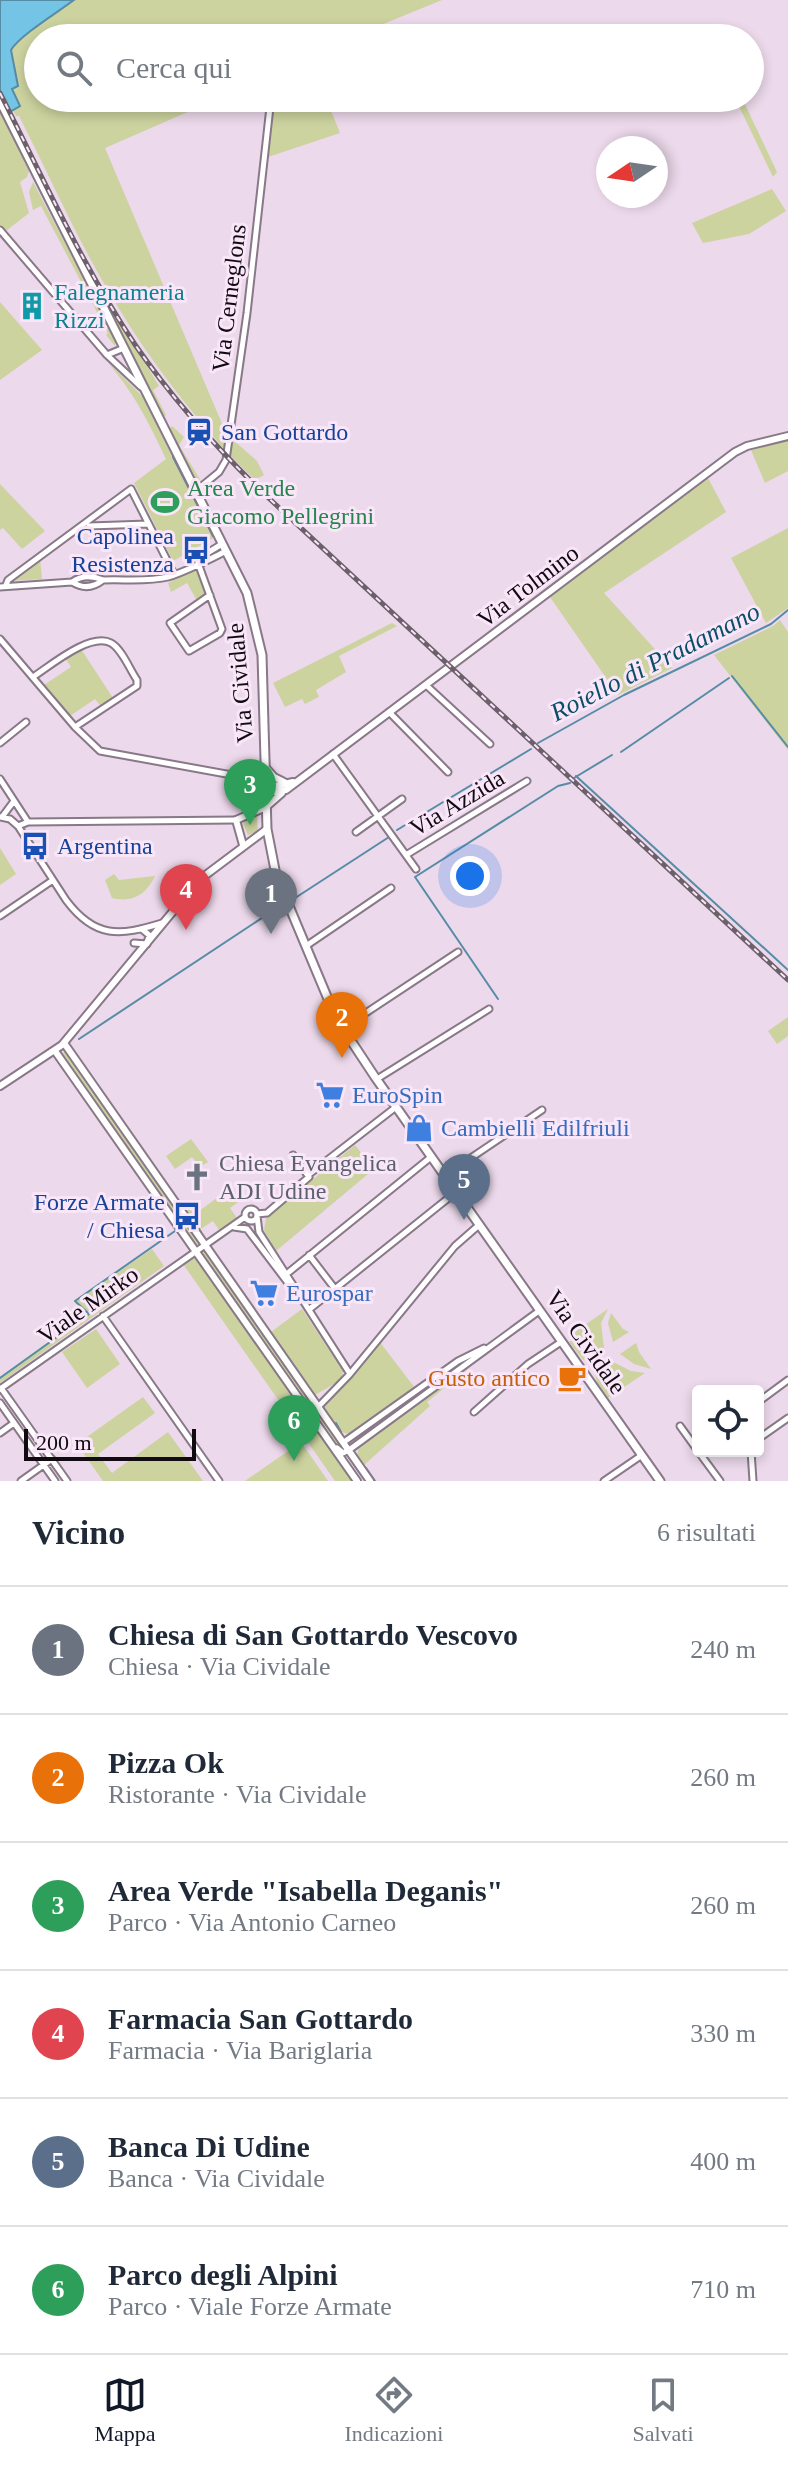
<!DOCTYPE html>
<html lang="it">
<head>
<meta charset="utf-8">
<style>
	body { margin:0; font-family:Georgia,serif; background:#f2f2f3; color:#1f2937 }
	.controls { position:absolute; right:24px; bottom:24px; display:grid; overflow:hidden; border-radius:8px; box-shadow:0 4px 12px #0003 }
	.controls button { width:72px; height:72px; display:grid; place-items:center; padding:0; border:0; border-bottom:2px solid #e0e1e3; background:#fff; color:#1f2937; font:40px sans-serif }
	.compass { position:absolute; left:596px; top:136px; width:72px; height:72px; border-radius:50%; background:#fff; box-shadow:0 4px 12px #0003; rotate:257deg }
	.scale { position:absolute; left:24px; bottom:20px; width:172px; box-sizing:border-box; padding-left:8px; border:4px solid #110b11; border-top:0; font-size:22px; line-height:28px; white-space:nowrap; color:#110b11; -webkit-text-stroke:6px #f9e6f8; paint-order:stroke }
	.you { position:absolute; left:470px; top:876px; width:28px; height:28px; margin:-20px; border:6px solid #fff; border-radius:50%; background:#1a73e8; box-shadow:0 0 0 12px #1a73e833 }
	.badge { display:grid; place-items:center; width:52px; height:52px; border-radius:50%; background:#111827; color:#fff; font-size:26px; font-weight:700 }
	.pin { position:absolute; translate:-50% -66px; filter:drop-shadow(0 2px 4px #0008) }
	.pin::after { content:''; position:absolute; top:42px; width:28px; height:24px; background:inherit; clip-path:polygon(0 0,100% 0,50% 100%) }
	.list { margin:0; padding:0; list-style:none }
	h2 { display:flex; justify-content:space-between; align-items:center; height:104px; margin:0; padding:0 32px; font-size:34px }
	h2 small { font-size:26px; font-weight:400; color:#747a83 }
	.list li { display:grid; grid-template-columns:52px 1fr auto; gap:24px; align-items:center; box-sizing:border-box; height:128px; padding:0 32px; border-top:2px solid #e0e1e3 }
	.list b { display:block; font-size:30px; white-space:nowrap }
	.list p { margin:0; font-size:26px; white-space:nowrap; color:#747a83 }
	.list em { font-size:26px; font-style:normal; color:#747a83 }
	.icon { flex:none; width:44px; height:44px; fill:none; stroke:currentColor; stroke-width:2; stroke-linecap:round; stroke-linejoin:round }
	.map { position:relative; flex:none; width:788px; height:1481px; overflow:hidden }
	.search { position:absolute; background:#fff; box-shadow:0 4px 12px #0003; left:24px; right:24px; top:24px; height:88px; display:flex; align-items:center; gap:20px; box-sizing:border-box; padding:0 28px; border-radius:44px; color:#747a83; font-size:30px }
	.sheet { height:872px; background:#fff }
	nav { display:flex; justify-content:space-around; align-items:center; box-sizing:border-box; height:112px; border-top:2px solid #e0e1e3; background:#fff; font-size:22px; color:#747a83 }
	nav a { display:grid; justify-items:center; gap:4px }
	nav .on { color:#111827 }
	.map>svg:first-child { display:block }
	.green { fill:#ccd39f }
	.water { fill:#74c4e6; stroke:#568ca6; stroke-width:2 }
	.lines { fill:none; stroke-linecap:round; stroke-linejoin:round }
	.stream { stroke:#568ca6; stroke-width:2 }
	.minor-casing { stroke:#897888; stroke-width:9 }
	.tertiary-casing { stroke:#897888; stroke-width:10 }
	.primary-casing { stroke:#897888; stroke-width:11 }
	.minor { stroke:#fff; stroke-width:5 }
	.tertiary { stroke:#fff; stroke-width:6 }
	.primary { stroke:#fff; stroke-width:7 }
	.rail-casing { stroke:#6c606b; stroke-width:5 }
	.rail { stroke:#f9e6f8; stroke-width:2; stroke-dasharray:6; stroke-linecap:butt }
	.labels { text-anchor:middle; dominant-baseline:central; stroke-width:6; stroke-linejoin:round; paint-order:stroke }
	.culture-label { font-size:24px; fill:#0d838f; stroke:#f9e6f8; text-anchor:start }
	.street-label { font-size:24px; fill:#110b11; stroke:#f9e6f8 }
	.transit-label { font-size:24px; fill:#164399; stroke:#f9e6f8; text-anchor:start }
	.leisure-label { font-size:24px; fill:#27864d; stroke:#f9e6f8; text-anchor:start }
	.shop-label { font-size:24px; fill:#366cbe; stroke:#f9e6f8; text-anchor:start }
	.worship-label { font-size:24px; fill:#5b616d; stroke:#f9e6f8; text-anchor:start }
	.food-label { font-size:24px; fill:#c56008; stroke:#f9e6f8; text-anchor:end }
	.water-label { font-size:26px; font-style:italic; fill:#0b4f67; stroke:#f9e6f8 }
</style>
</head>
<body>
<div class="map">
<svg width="788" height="1481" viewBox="0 0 788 1481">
	<rect width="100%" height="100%" fill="#ecd9eb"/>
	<!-- green -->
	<path class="green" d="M74,0H442L349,38H38V98H220L105,148L226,433L224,449C186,406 151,361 121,312C82,250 52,181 19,116H16L13,110L20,106L12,88L18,86L11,50C19,36 58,12 74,0Z
		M274,98H326L340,133L268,157Z
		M735,98H742L744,102L777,172L773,177Z
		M0,111L29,171L27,177L20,182L29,213L6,231L0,226Z
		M33,182L116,340L115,346L106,335L108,333L41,206L33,210L29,192Z
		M772,189L786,211L749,234L703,243L692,223Z
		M84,261L159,386L153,390L166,415L163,417Z
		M0,302L42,350L0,380Z
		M105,359L145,399L215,537L173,561L134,483L166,459C147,419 134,393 105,359Z
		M172,426L184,437L179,445L201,481L196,480L169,429Z
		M232,439L257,461L264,475L255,480L230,456Z
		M788,440V471L765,483L751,450Z
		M708,478L726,512L604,593L672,668L618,695L550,597Z
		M0,484L45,531L22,549L3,528L0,530Z
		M788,528V608L766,623L731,558Z
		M40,558L42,579L10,581Z
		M197,568L206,593L196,599L187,583L171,592L168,583Z
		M780,620L788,632V750L714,655L773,626Z
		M392,623L397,626L339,656L346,672L316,690L319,697L305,704L302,699L285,707L273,683Z
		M79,646L115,701L103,709L95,699L67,718L41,687L71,667L64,656Z
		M257,815L258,832L248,835L242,821Z
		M0,848L16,874L0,885Z
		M114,874L119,880L155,876C146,895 132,903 112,898L105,880Z
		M788,1017V1036L777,1044L768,1031Z
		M65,1051L199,1243L195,1245L61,1054Z
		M191,1139L208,1162L200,1167L192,1157L175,1169L166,1156Z
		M355,1145L374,1169L276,1251L264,1230L266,1218Z
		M232,1187L241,1200L230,1208L237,1218L219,1230L213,1221L199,1230L187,1212L188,1208L195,1214Z
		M152,1249L164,1266L0,1383V1377L89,1314L76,1301Z
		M204,1249L341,1444L337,1446L201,1252Z
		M195,1256L353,1481H335L183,1264Z
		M302,1309L343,1371L341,1380L315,1395L271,1332Z
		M608,1309L601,1323L604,1348L592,1358L583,1360L569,1342L575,1338L572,1334Z
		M611,1313L623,1329L629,1332L613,1342L608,1323Z
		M96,1329L120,1364L87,1388L62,1352Z
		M379,1341L415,1388L350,1434L340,1432L324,1408Z
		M636,1343L639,1352L651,1369L634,1364L620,1354Z
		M611,1361L631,1371L645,1373L608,1398L597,1382L595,1374Z
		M470,1367L427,1402L430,1406L364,1465L357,1455L360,1444Z
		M143,1397L155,1413L98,1454L112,1473L168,1432L203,1481H103L77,1444Z
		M301,1442L328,1481H245Z"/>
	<!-- water -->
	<path class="water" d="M0,0H74C58,12 19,36 11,50L18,86L12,89L20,106L3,116L0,111Z"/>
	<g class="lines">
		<!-- stream -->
		<path class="stream" d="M173,457L213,536
			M732,676L788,747
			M538,743L624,695L771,624L788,610
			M621,752L729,678
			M576,776L788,970
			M574,778L612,755
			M397,830L531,749
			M292,900L389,837
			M498,999L415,877L558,786L570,783
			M79,1039L280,906
			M191,1218L201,1232
			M0,1378L89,1314L75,1301L175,1231
			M336,1423L341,1432
			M366,1468L375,1481"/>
		<defs>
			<path id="minor" d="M0,230L107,355L141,387
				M107,355L124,348
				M197,490L219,472L226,460L247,313L271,98
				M89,526L148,524
				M199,562L204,555L222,544
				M198,563L222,629L220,633L189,651L170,623L210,595
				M72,582C83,589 93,588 103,580
				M6,585L8,580L131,489L174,574
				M0,587L72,582C82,575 93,576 103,580C124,579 148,582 168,577C182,573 213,558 226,551
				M0,639L75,727L100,751L265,781
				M33,677C50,666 90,632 111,643C122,649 130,670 137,680V686L75,727
				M426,685L490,744
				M389,712L448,772
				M0,743L26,722
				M333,754L416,869
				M0,779L28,822
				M0,817L10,819L18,826L66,900C95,939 120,936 162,923
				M2,817L14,801
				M18,826L28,822L236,820
				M356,832L402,799
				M406,855L527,781
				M0,916L53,880
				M134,943L147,944L149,935L143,930
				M306,946L391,888
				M343,1028L458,952
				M377,1079L489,1009
				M308,1175L396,1107
				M444,1176L542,1110
				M245 1215a6 6 0 1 1 12 0a6 6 0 1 1-12 0Z
				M257,1214L267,1213L309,1177L293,1155
				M257,1216L259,1232L350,1374L319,1406
				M234,1227L247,1229L291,1287
				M309,1255L335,1289
				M289,1272L431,1157
				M311,1308L456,1192
				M103,1316L219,1481
				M350,1374L455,1246L479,1225
				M1,1388L67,1481
				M0,1389L245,1217
				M758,1402L788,1380
				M0,1403L55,1481
				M474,1412L528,1364L561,1342
				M680,1426L698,1451
				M0,1433L14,1423
				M758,1439L788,1418
				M344,1442L458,1361L484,1348
				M337,1448L343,1453L349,1450L539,1311
				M698,1451L720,1481
				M751,1451L753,1481
				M21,1481L52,1459
				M604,1481L642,1455"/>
			<path id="tertiary" d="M267,769L274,777L284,782
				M266,788L275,792L286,790L735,452L747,446L788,436
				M266,788L293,782
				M243,845L236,820L266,807L282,793
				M64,1043L370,1481
				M55,1051L357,1481
				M0,1086L62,1045L199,880L267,829"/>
			<path id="primary" d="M0,101L247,593L262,655L267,829L276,875L336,1018L375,1077L660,1481"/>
		</defs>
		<!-- minor casing -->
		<use href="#minor" class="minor-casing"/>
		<!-- tertiary casing -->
		<use href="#tertiary" class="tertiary-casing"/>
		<!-- primary casing -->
		<use href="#primary" class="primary-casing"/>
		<!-- minor -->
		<use href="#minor" class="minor"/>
		<!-- tertiary -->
		<use href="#tertiary" class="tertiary"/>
		<!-- primary -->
		<use href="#primary" class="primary"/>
		<defs>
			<path id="rail" d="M0,93C43,178 83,267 136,346C172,398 214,445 260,490L788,980"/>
		</defs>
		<!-- rail casing -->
		<use href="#rail" class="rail-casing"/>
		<!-- rail -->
		<use href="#rail" class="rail"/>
	</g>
	<!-- icons -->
	<defs>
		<symbol id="building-bare" viewBox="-9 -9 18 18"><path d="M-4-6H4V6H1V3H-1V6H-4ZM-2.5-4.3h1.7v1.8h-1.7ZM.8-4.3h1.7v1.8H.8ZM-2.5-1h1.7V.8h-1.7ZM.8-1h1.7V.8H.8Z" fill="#0f9aa8" stroke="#f9e6f8" stroke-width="2.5" paint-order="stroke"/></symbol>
		<symbol id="station-bare" viewBox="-9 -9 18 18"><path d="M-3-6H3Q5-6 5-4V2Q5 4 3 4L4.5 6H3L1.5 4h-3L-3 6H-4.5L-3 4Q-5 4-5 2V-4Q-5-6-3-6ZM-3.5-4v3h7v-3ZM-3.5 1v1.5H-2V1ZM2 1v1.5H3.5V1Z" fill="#1a4fb4" stroke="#f9e6f8" stroke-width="2.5" paint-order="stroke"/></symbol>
		<symbol id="stadium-bare" viewBox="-9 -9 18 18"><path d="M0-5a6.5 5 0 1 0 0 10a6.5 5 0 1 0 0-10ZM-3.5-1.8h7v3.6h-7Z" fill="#2e9e5b" stroke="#f9e6f8" stroke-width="2.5" paint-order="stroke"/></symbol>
		<symbol id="bus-bare" viewBox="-9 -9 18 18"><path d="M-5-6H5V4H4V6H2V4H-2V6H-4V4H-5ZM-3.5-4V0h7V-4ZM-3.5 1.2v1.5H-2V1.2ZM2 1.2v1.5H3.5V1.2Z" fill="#1a4fb4" stroke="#f9e6f8" stroke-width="2.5" paint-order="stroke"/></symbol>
		<symbol id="supermarket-bare" viewBox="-9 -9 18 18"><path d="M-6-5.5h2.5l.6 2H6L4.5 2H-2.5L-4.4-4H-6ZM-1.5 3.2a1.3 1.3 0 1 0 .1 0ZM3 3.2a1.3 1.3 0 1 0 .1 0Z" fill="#3f7fe0" stroke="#f9e6f8" stroke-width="2.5" paint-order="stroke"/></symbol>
		<symbol id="shop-bare" viewBox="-9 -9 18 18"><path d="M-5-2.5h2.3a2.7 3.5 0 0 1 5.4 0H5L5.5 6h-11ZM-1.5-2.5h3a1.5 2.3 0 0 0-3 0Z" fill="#3f7fe0" stroke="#f9e6f8" stroke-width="2.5" paint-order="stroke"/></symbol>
		<symbol id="church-bare" viewBox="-9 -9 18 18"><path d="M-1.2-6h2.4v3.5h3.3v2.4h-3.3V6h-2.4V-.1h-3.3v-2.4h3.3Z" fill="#6b7280" stroke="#f9e6f8" stroke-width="2.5" paint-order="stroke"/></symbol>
		<symbol id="cafe-bare" viewBox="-9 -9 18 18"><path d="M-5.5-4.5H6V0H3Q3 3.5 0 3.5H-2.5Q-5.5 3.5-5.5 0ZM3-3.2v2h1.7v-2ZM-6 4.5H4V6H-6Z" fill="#e8710a" stroke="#f9e6f8" stroke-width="2.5" paint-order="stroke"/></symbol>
	</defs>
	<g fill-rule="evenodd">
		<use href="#building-bare" x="12" y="286" width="40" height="40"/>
		<use href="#station-bare" x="179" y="412" width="40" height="40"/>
		<use href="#stadium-bare" x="145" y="482" width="40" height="40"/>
		<use href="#bus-bare" x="176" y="530" width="40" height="40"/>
		<use href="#bus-bare" x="15" y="826" width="40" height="40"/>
		<use href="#supermarket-bare" x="310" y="1075" width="40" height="40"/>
		<use href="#shop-bare" x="399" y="1108" width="40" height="40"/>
		<use href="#church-bare" x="177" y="1157" width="40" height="40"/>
		<use href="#bus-bare" x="167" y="1196" width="40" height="40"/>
		<use href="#supermarket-bare" x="244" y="1273" width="40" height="40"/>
		<use href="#cafe-bare" x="552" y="1358" width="40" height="40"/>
	</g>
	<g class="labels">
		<!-- culture labels -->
		<g class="culture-label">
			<text x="54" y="292">Falegnameria<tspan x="54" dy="28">Rizzi</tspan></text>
		</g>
		<!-- street labels -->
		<g class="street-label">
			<text transform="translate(229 298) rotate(-83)">Via Cerneglons</text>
			<text transform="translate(528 586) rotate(-37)">Via Tolmino</text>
			<text transform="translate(240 683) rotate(-95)">Via Cividale</text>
			<text transform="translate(457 803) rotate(-31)">Via Azzida</text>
			<text transform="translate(88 1305) rotate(-35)">Viale Mirko</text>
			<text transform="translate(586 1342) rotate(55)">Via Cividale</text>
		</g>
		<!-- transit labels -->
		<g class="transit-label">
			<text x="221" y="432">San Gottardo</text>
			<text x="174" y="536" text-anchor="end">Capolinea<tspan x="174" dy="28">Resistenza</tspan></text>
			<text x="57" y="846">Argentina</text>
			<text x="165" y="1202" text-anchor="end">Forze Armate<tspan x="165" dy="28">/ Chiesa</tspan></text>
		</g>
		<!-- leisure labels -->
		<g class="leisure-label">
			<text x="187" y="488">Area Verde<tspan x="187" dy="28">Giacomo Pellegrini</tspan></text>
		</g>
		<!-- shop labels -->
		<g class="shop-label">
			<text x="352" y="1095">EuroSpin</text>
			<text x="441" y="1128">Cambielli Edilfriuli</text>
			<text x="286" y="1293">Eurospar</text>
		</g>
		<!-- worship labels -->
		<g class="worship-label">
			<text x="219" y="1163">Chiesa Evangelica<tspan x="219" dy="28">ADI Udine</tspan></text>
		</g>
		<!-- food labels -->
		<g class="food-label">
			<text x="550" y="1378">Gusto antico</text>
		</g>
		<!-- water labels -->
		<g class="water-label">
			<text transform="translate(655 662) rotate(-27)">Roiello di Pradamano</text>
		</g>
	</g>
</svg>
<div class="controls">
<button><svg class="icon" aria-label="locate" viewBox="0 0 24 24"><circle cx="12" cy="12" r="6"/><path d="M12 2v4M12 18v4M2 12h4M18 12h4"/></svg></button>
</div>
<svg class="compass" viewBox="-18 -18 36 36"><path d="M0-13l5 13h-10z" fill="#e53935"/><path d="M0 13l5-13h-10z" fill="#747a83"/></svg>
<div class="scale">200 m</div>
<div class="you"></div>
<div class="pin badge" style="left:271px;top:934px;background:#6b7280">1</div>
<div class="pin badge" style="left:342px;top:1058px;background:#e8710a">2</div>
<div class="pin badge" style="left:250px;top:825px;background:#2e9e5b">3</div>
<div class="pin badge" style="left:186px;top:930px;background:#e0444e">4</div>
<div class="pin badge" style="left:464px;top:1220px;background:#5c6f8a">5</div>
<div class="pin badge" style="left:294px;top:1461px;background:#2e9e5b">6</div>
<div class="search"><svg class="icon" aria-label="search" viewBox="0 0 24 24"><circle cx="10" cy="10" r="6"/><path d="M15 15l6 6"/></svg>Cerca qui</div>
</div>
<section class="sheet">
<h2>Vicino<small>6 risultati</small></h2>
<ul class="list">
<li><span class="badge" style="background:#6b7280">1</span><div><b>Chiesa di San Gottardo Vescovo</b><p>Chiesa · Via Cividale</p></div><em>240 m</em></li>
<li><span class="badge" style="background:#e8710a">2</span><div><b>Pizza Ok</b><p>Ristorante · Via Cividale</p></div><em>260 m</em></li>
<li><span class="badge" style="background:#2e9e5b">3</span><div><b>Area Verde &quot;Isabella Deganis&quot;</b><p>Parco · Via Antonio Carneo</p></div><em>260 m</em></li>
<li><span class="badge" style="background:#e0444e">4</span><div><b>Farmacia San Gottardo</b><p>Farmacia · Via Bariglaria</p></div><em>330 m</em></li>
<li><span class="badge" style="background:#5c6f8a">5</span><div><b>Banca Di Udine</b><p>Banca · Via Cividale</p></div><em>400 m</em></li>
<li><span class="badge" style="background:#2e9e5b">6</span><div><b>Parco degli Alpini</b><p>Parco · Viale Forze Armate</p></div><em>710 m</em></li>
</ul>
</section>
<nav>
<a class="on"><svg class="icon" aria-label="map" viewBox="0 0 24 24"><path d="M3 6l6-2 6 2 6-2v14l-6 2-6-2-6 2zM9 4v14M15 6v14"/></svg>Mappa</a>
<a><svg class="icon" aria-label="directions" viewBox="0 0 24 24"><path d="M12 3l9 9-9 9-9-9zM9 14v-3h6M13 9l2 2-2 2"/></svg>Indicazioni</a>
<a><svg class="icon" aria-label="saved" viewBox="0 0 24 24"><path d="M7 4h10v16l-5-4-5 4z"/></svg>Salvati</a>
</nav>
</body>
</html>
